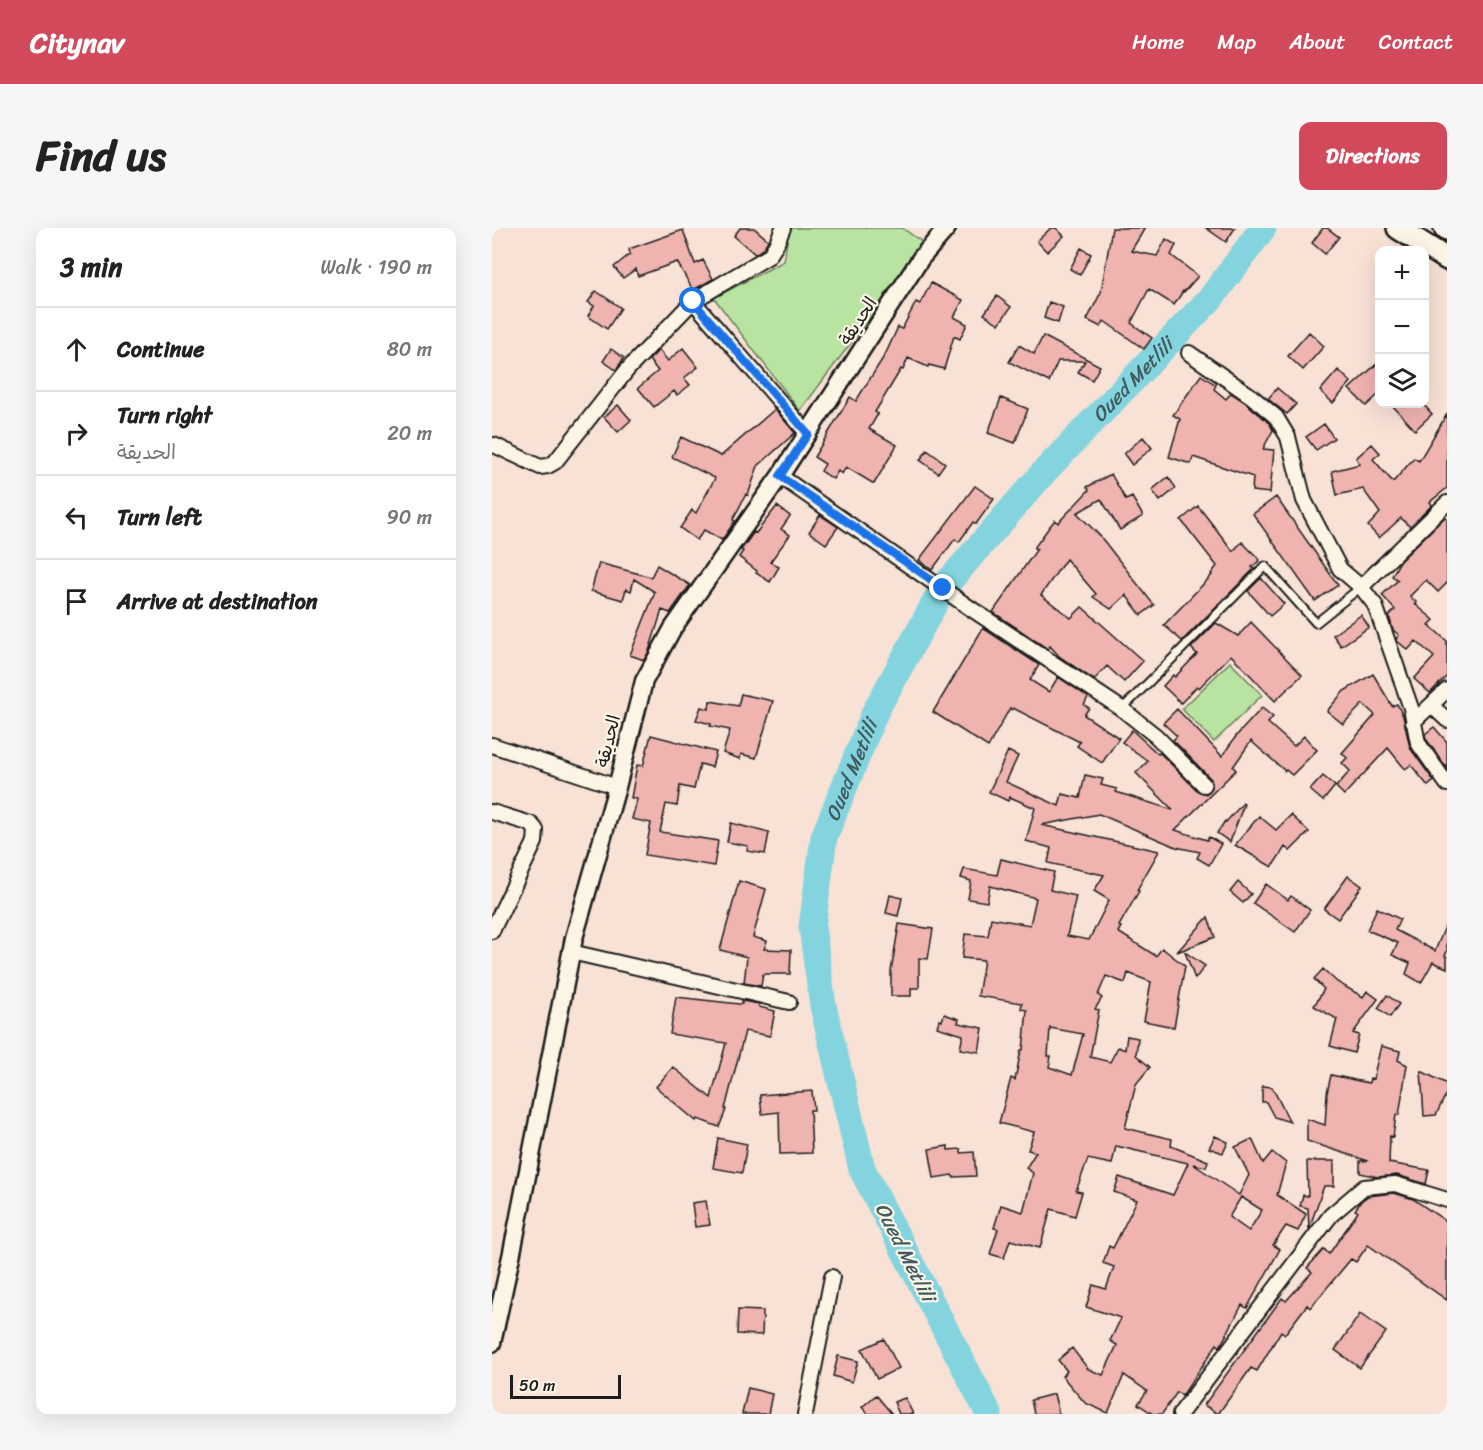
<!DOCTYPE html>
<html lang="en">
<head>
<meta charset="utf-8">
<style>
	body { margin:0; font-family:Sriracha,"Playpen Sans Arabic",sans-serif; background:#f6f6f6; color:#222 }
	.controls { position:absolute; right:18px; top:18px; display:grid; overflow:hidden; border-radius:12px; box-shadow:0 6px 24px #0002 }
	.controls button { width:54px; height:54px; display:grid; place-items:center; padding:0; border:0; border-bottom:2px solid #e0e0e0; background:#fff; color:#222; font:30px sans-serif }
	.scale { position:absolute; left:18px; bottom:15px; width:111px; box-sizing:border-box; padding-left:6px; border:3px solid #1c1c1c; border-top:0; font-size:16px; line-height:21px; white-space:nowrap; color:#1c1c1c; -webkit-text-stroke:4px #fcf5e5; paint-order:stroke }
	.stop { position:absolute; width:18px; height:18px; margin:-14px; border:4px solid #1a73e8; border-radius:50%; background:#fff }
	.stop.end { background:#1a73e8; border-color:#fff; box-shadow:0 2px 6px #0008 }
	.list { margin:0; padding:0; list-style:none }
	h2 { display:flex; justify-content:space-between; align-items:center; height:78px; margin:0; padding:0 24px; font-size:26px }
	h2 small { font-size:20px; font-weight:400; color:#767676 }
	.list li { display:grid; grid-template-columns:39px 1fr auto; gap:18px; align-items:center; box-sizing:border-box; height:84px; padding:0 24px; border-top:2px solid #e0e0e0 }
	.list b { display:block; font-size:22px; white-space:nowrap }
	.list p { margin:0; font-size:20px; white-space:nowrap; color:#767676 }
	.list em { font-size:20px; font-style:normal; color:#767676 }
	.icon { flex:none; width:33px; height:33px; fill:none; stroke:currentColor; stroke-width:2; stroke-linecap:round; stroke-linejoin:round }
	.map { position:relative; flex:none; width:955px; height:1186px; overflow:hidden; border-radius:12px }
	header { display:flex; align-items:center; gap:36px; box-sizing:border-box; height:84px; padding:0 30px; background:#d1495b; color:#fff }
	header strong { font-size:28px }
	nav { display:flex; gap:33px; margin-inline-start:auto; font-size:21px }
	.intro { display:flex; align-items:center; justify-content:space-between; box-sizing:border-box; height:144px; padding:0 36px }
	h1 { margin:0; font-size:42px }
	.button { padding:15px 27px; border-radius:12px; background:#d1495b; color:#fff; font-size:21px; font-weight:700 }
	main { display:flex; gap:36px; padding:0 36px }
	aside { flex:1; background:#fff; border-radius:12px; box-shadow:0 6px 24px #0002 }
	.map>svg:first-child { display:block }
	.green { fill:#b8e3a0; stroke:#6a805e; stroke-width:1.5 }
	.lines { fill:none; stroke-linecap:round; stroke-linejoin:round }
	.river { stroke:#83d4de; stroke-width:27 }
	.building { fill:#efb3b0; stroke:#1c1c1c; stroke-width:1.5; fill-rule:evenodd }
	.service-casing { stroke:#1c1c1c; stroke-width:11 }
	.minor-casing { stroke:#1c1c1c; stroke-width:18 }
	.tertiary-casing { stroke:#1c1c1c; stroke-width:21 }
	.primary-casing { stroke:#1c1c1c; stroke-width:26 }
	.service { stroke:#fcf5e5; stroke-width:7 }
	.minor { stroke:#fcf5e5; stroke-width:14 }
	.tertiary { stroke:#fcf5e5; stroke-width:16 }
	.primary { stroke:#fcf5e5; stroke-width:21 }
	.route { stroke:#1a73e8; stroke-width:8 }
	.labels { text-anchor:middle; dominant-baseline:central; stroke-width:4.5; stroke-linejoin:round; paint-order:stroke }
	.street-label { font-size:18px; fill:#1c1c1c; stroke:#fcf5e5 }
	.water-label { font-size:20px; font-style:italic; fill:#405c60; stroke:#fcf5e5 }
</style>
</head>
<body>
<header>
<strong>Citynav</strong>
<nav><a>Home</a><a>Map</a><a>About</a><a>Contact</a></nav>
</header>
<div class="intro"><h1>Find us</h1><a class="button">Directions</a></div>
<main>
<aside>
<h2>3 min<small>Walk · 190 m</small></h2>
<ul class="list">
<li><svg class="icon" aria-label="ahead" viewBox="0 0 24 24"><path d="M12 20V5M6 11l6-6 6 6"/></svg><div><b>Continue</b></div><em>80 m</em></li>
<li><svg class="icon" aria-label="right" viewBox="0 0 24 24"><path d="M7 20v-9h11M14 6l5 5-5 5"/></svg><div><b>Turn right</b><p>الحديقة</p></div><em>20 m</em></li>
<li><svg class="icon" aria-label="left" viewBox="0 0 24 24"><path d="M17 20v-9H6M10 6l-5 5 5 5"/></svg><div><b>Turn left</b></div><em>90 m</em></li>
<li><svg class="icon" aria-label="arrive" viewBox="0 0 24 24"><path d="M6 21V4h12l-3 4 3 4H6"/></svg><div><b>Arrive at destination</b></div></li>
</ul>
</aside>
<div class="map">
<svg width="955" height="1186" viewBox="0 0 955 1186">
	<rect width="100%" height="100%" fill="#f8e1d5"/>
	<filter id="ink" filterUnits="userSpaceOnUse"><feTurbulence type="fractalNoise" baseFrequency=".0167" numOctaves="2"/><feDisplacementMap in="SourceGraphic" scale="12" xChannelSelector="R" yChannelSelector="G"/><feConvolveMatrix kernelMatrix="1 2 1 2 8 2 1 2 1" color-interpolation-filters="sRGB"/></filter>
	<g filter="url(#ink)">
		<!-- green -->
		<path class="green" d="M297,0H410L433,16L308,183L222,70L292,33Z
			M738,434L770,467L722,514L690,481Z"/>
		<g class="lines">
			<!-- river -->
			<path class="river" id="s1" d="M497,1186L370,941L331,778L320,699L332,609L383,484L451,360L552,244L719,70L771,0"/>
		</g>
		<!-- building -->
		<path class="building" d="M248,0H262L276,12L271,21L263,26L242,8Z
			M559,0H564L572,8L555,24L545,13Z
			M620,0H653L639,23L665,28L674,11L684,17L679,27L706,48L692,64L691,63L682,77L657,61L639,95L660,110L652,121L612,93L609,99L595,92L609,64Z
			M714,0H743L734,14Z
			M831,0H835L847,9L833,26L820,15Z
			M191,2L203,36L211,32L221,51L201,62L185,34L146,48L144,41L131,50L122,39L138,26L137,21Z
			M589,20L599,26L588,47L578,41Z
			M439,55L471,72L462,89L475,96L468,111L462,108L452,141L437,137L436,139L416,130L411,142L409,141L383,184L386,186L377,201L405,217L382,256L354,239L350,246L346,243L341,251L329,243L333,236L322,229L358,169L364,173L393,127L406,99L410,101L424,74L428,76Z
			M104,63L129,80L115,101L96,88L102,78L96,74Z
			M505,68L519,79L507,96L492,86Z
			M557,74L571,79L566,95L552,90Z
			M817,104L832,118L811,142L796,128Z
			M551,108L608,138L600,152L586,144L593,133H566L557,154L517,134L527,117L542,126Z
			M191,120L206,139L192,150L198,157L185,167L182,163L162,179L146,160L166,143L157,132L167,122L176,133Z
			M119,121L132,130L124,142L111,133Z
			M888,133V165L874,178L857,161Z
			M846,142L859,154L841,175L828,163Z
			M709,147L724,157L722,161L734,171L739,165L754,175L777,195L781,202L771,221L782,222L778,265L760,263L761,249L701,229L699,236L677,229L688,191L681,187Z
			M785,160L804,176L795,186L776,171Z
			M509,170L536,181L523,215L496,205Z
			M899,176H931L940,186L923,202Z
			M126,177L139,192L126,204L112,189Z
			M283,181L303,205L266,238L256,267L254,266L241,292L243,293L230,312L212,302L205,312L188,300L200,282L204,285L223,250L180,229L189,209L229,228Z
			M955,186V260L938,274L940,277L918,299L909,290L887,310L876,298L888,285L871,261L845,267L840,243L868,236L864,230L880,216L888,225L881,231L901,254L922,230L927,233Z
			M832,196L842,210L824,222L814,209Z
			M651,209L660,220L640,237L632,226Z
			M435,222L453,235L446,245L428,232Z
			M619,246L634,272L640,269L651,288L628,302L609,271L585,285L608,308L662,377L649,387L634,367L619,381L601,369L604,366L574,331L549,367L579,390L590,379L651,433L632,454L615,438L602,452L567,428L558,418L556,421L501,384L545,321L542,320L558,298L563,292L566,295L597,262L595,259Z
			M676,249L684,260L668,273L660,262Z
			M483,258L502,271L484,296L481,294L467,314L463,311L440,342L427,332Z
			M784,269L846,357L823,373L761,286Z
			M285,278L298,288L289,301L298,307L278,334L287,339L278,354L264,345L265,343L247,329L251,323L249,322L262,304L264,305Z
			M706,278L741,323L750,314L768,332L760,339L762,341L690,413L672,397L720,347L719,346L725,338L689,292Z
			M328,287L346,299L334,316L317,304Z
			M953,289L955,291V355L946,364L934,352L918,368L925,375L923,376L942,392L937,397L955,413V448L938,465L922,451L942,429L924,413L916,422L905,413L904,411L907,407L901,402L897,388L903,382L890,367L906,352L900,348L908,333Z
			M107,335L159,349L165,337L198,357L178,385L170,382L157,423L152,432L138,427L163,364L142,351L139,363L134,361L131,372L99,363Z
			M769,350L792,376L778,388L756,363Z
			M869,387L877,399L849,418L841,407Z
			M759,394L810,447L783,473L739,427L707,460L705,458L689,475L671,458L681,447L683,449L705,426L699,420L724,395L746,408Z
			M491,400L547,437L538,452L557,464L566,449L596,469L592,477L597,480L592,487L627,510L610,535L585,518L588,514L521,480L520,482L518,480L496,519L441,484Z
			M881,446L900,478L905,476L911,488L918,520L942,553L936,558L919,537L913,541L896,520L852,567L844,559L858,543L850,535L855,530L850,525L883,487L871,476L851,496L835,483L852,463Z
			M249,466L281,473L264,530L249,526L248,531L231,525L238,502L218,498L219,496L204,492L209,479L217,481L218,473L246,478Z
			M770,480L781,489L776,495L802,518L812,508L825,522L800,547L794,542L793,543L759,513L741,539L744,542L683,602L715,612L717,609L729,616L717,637L705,630L708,624L684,619L607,586L549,597L667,623L645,662L647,663L627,698L629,699L626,704L664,728L670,720L693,738L682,799L652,793L659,754L636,745L633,755L614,748L606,767L610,770L603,781L607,782L598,829L618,834L626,819L633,822L635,808L646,810L644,827L658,839L644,856L633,900L680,911L679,918L716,933L714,939L701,936L747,967L757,947L743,919L760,911L771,935L780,924L794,935L785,967L814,986L806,1003L794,998L781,1017L788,1021L755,1080L750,1077L730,1115L728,1119L725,1116L690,1168L685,1164L670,1186H661L646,1176L655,1163L632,1147L616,1185L593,1175L570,1148L575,1143L566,1132L580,1120L596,1141L611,1147L625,1117L618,1113L629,1090L594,1079L601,1057L614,1061L622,1039L611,1035L617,1018L621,1020L645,972L622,964L627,949L681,967L696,935L624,918L620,936L596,931L584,963L590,964L583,988L559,981L548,1020L518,1012L512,1030L498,1026L506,1001L502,1000L509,977L531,984L541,945L534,940L544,924L536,922L542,904L507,895L519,850L523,852L529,822H531L535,782L529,781L530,775L486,768L492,732L470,730L473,706L496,708L499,690L538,697L544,670L498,658L495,674L476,671L479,653L469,650L472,641L505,647L509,631L562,644L558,662L584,668L575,708L597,712L617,672L602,663L612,647L556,635L559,620L534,613L543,580L518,569L516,573L497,564L516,523L526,528L514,554L567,578L570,566L588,570L593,547L611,551L609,557L625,561L624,564L681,582L644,545L656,533L630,514L640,502L666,526L668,525L706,563L714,566L720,560L719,551L681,512L685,508L671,495L685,481L730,528L745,507ZM558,800L591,806L580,847L557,839L559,828H556ZM749,969L770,982L757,1003L737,989Z
			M942,499L955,514V540L934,511L933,506Z
			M159,507L224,524L220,539L208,536L202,561L188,558L185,578L174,576L168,604L226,613L222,638L153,627L159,595L140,591L145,571L139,570L145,537L151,538Z
			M831,548L843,558L831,573L818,562Z
			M751,575L752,576L738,614L725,605L733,593L734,594Z
			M799,587L817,604L798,623L793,619L780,639L743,617L767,588L784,602Z
			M239,595L277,605L273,626L255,623L256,618L235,614Z
			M856,648L870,658L846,691L832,681Z
			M247,653L274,661L261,709L275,713L272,721L299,722L298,746H271L269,758L252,755L255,729L228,722Z
			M746,654L759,666L751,675L738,664Z
			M774,656L796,672L799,668L818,682L803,704L761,675Z
			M398,667L410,670L406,688L394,685Z
			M885,680L908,691L903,702L943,723L955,694V723L953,728L955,729V740L941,734L929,755L914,746L918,735L900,727L906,715L875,702Z
			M716,689L723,709L685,724Z
			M407,696L441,701L436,731L427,730V760H419V768H399V743Z
			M693,724L713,738L703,751Z
			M831,741L845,754L871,769L875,763L886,771L861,805L867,807L862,825L838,818L845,791L822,778L832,761L822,751Z
			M895,767L907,776L898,789L886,780Z
			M184,769L247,776H250V773L267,776V779L283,783L278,808L253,803L233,881L234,882L227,899L206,891L204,893L164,859L181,839L219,870L234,815L178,806Z
			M452,786L467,791L466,795L491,800L487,824L468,821L471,807L445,799L447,792L450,793Z
			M889,818L908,823L906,832L915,837L907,887H904L901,909L898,908L897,935L937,942L934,956L905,947L886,949L868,945V933H876L815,913V891L833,897L835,865L839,847L877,855L878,850L881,851Z
			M929,843L955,856V864L944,887L932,888Z
			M770,858L780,859L798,894L782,889L774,874H770Z
			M320,863L322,882H318L320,925L288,926L287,884L270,886L268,867Z
			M723,908L736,914L731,925L717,920Z
			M226,910L255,916L250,945L221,940Z
			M456,918V922L469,921V925L482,924L484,948L461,949L460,947L442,950L437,921Z
			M815,933H842V958H832L817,1001L816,980L808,978L811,967L816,968Z
			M902,965L921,971L955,994V1072L876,1017L864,1034L859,1031L818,1080L815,1077L793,1106L789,1103L765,1143L759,1140L726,1186L712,1177L790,1070L794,1073L820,1044L815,1040L832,1021L837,1026L866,984L863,982L869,973L876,968Z
			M214,973L218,997L203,999L200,975Z
			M246,1082L271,1083L270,1107L245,1106Z
			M868,1086L894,1104L868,1140L843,1122Z
			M392,1111L407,1140L385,1151L370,1121Z
			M346,1128L366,1133L360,1154L341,1148Z
			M256,1160L280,1166L276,1186H250Z
			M562,1166L567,1186H542L539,1172Z
			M384,1167L400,1186H376L370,1179Z
			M413,1170L421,1186H407L402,1174Z"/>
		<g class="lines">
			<defs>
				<path id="service" d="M630,481L773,338L824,395L869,359"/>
				<path id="minor" d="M201,73L277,28L284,17L291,0
					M697,125L759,168L784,189L796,209L812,272L848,341L869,359L883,377L919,480L926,515L955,556
					M2,217L48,239L56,238L63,234L136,141L201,73L316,206
					M288,248L478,380L630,481L664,508L712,557
					M869,359L955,275
					M940,478L955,492
					M921,494L955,462
					M0,517L125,559
					M0,584L39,596L44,602L43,614L0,703
					M79,724L297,774
					M313,1186L340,1049
					M688,1186L839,987L872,959L903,956L955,972"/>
				<path id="tertiary" d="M0,1115L20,1024L82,710L125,559L152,453L181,400L288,248L429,30L455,0"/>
				<path id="primary" d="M906,0L955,31
					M953,0L955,1"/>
			</defs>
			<!-- service casing -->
			<use href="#service" class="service-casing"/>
			<!-- minor casing -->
			<use href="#minor" class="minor-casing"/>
			<!-- tertiary casing -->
			<use href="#tertiary" class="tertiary-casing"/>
			<!-- primary casing -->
			<use href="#primary" class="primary-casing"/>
			<!-- service -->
			<use href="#service" class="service"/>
			<!-- minor -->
			<use href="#minor" class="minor"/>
			<!-- tertiary -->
			<use href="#tertiary" class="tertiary"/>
			<!-- primary -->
			<use href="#primary" class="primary"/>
		</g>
	</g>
	<g class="lines" filter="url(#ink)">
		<!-- route -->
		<path class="route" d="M201,73L316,206L288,248L451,360"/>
	</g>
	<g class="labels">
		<!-- street labels -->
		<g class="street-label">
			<text transform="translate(366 93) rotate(-57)">الحديقة</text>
			<text transform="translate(116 513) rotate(-76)">الحديقة</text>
		</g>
		<!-- water labels -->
		<g class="water-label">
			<text stroke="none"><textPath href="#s1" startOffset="1172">Oued Metlili</textPath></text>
			<text stroke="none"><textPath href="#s1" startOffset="686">Oued Metlili</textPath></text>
			<text transform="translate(413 1024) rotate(63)">Oued Metlili</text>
		</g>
	</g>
</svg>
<div class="controls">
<button>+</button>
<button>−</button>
<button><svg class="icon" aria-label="layers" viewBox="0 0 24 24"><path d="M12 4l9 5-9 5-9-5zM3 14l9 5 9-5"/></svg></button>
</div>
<div class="scale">50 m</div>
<div class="stop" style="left:201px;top:73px"></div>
<div class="stop end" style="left:451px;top:360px"></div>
</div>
</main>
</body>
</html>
